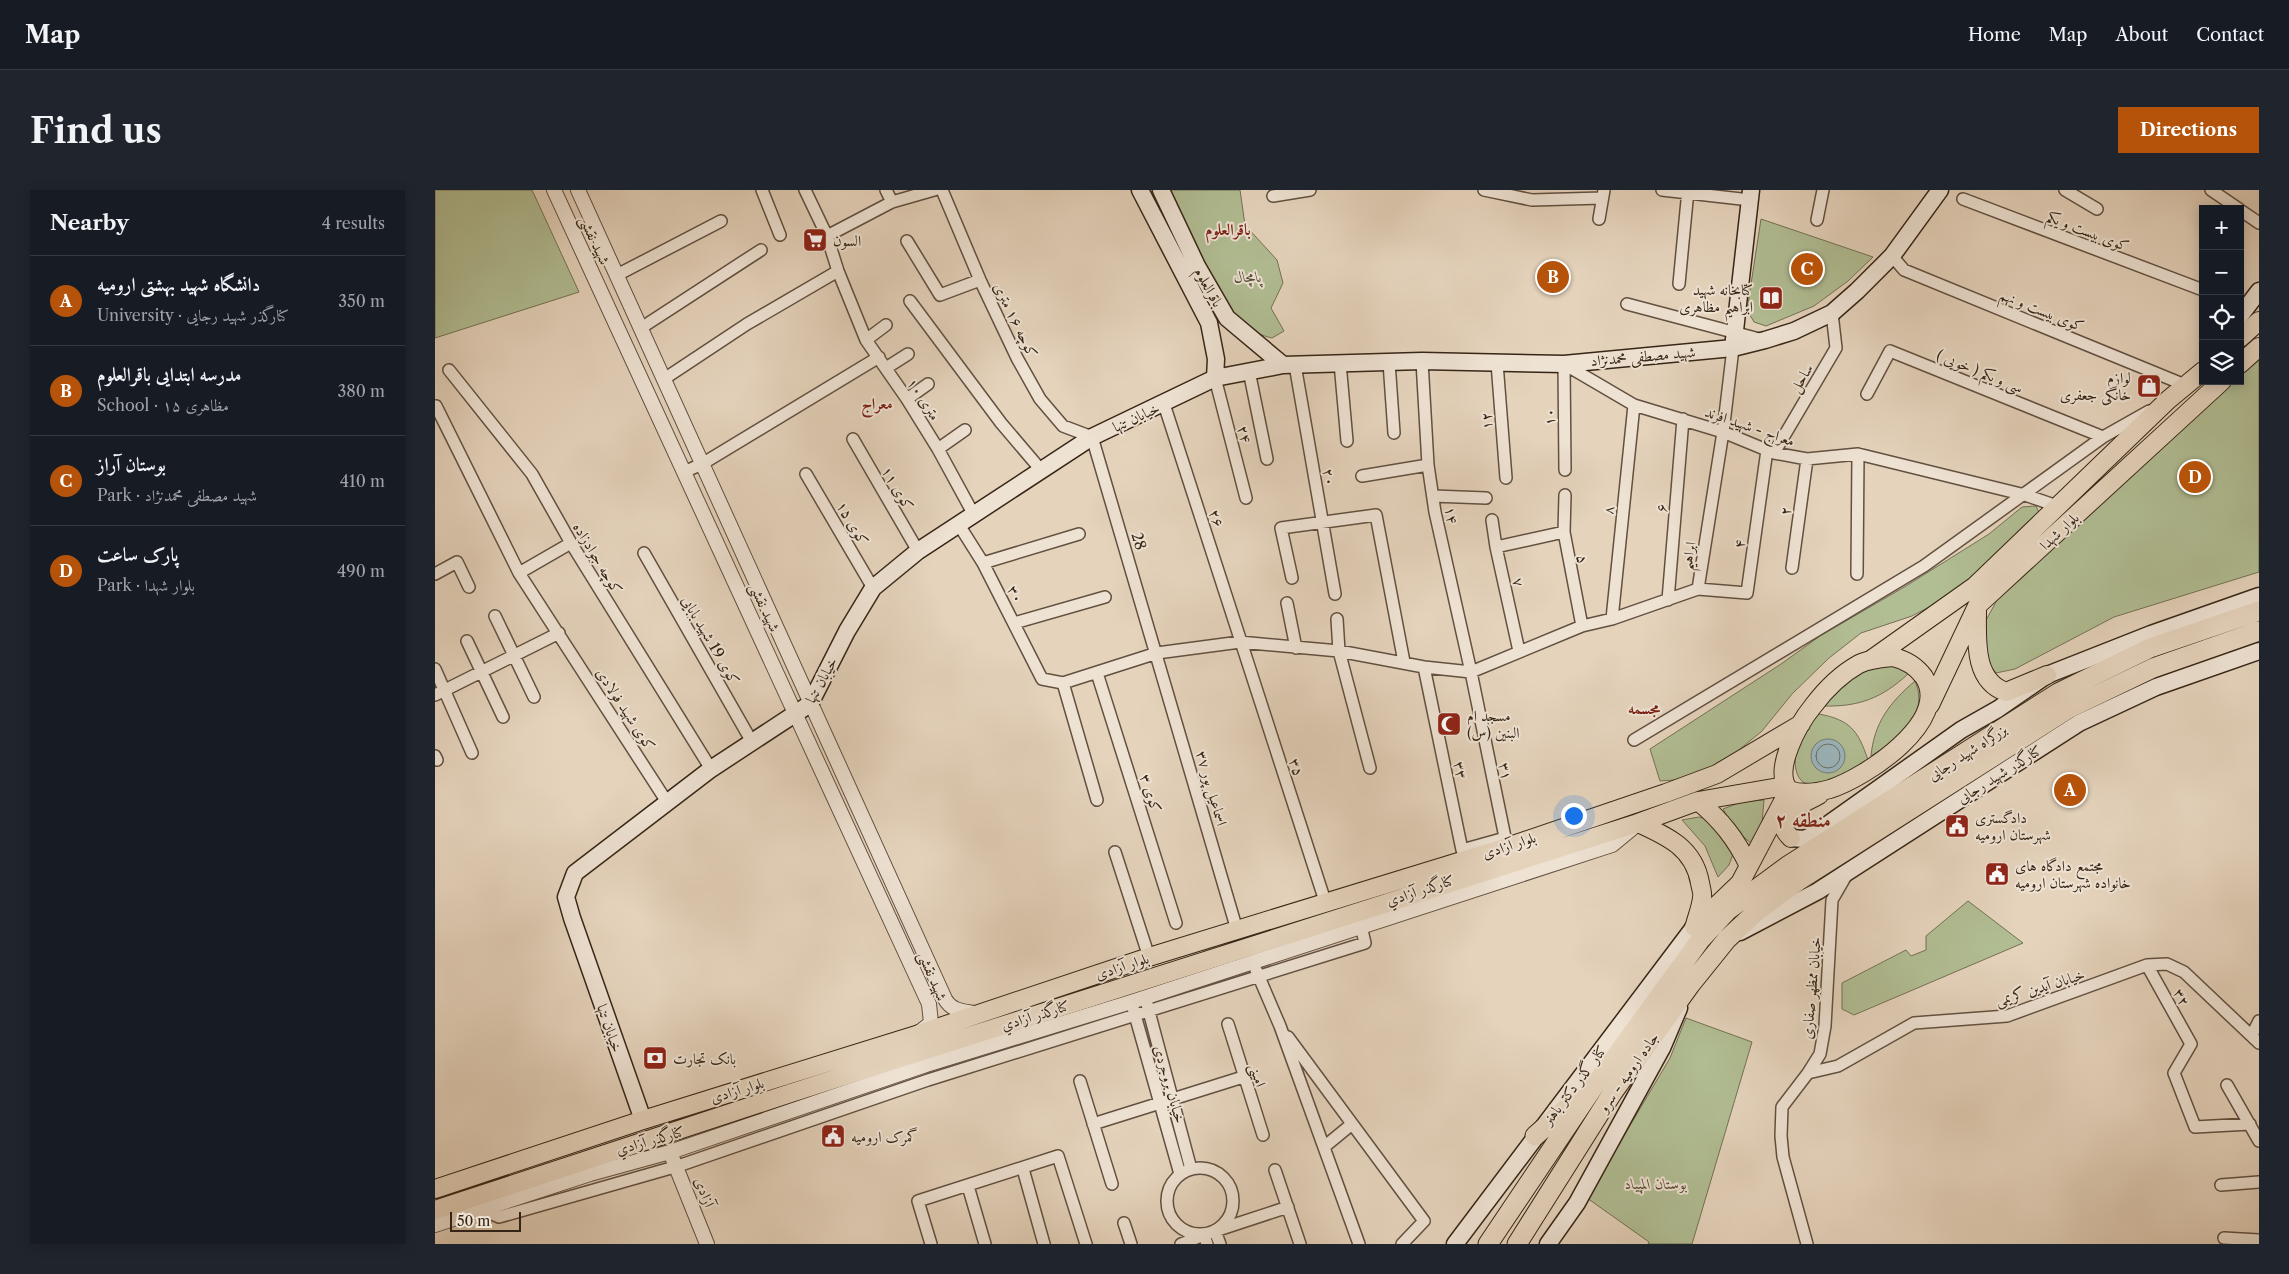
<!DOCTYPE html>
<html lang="en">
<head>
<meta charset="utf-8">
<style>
	body { margin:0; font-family:"Libre Caslon Text",Amiri,serif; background:#20242c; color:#f1f3f6 }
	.controls { position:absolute; right:15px; top:15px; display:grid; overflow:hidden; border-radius:0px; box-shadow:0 2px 12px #0003 }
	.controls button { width:45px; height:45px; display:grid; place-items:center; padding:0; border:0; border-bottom:1px solid #363941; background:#171b24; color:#f1f3f6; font:25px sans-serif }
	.scale { position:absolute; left:15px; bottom:12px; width:71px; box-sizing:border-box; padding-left:5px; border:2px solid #362516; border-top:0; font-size:14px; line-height:18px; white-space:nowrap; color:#362516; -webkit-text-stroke:4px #eee2d3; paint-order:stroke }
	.you { position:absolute; left:1138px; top:625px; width:18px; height:18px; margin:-12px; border:4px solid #fff; border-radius:50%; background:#1a73e8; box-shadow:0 0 0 8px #1a73e833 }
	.badge { display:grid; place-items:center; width:32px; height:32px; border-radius:50%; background:#b45309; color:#fff; font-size:16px; font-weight:700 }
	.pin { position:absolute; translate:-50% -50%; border:2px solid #fff; box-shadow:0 1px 5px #0006 }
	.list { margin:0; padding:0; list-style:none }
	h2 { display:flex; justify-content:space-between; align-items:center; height:65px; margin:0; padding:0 20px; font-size:21px }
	h2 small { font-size:16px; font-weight:400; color:#9ea1a6 }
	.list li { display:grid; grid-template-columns:32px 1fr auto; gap:15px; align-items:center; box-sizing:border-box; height:90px; padding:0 20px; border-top:1px solid #363941 }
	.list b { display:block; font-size:19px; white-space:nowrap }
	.list p { margin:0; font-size:16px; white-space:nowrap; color:#9ea1a6 }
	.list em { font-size:16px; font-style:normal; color:#9ea1a6 }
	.icon { flex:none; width:28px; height:28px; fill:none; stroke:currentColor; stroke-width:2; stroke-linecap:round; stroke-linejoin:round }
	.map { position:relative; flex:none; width:1824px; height:1054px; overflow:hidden; border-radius:0px }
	header { display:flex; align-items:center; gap:30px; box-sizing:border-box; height:70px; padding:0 25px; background:#171b24; border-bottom:1px solid #363941 }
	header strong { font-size:24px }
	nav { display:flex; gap:28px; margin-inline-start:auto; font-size:18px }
	.intro { display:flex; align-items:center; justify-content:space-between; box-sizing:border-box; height:120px; padding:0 30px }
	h1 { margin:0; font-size:35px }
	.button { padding:12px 22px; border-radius:0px; background:#b45309; color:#fff; font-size:18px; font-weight:700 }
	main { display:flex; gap:30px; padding:0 30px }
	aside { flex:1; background:#171b24; border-radius:0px; box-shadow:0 2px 12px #0003 }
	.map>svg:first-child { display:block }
	.green { fill:#b1bd93; stroke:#747154 }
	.water { fill:#9bb5bb; stroke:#737b79 }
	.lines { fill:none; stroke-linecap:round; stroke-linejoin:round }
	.shore { stroke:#686d68; stroke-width:1 }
	.minor-casing { stroke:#625040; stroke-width:14 }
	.tertiary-casing { stroke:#625040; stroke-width:16 }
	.secondary-casing { stroke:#362516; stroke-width:19 }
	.primary-casing { stroke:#362516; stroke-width:20 }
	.trunk-casing { stroke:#362516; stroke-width:21 }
	.minor { stroke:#eee2d3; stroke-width:11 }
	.tertiary { stroke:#eee2d3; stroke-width:14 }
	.secondary { stroke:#eee2d3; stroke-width:16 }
	.primary { stroke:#e5d3bc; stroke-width:18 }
	.trunk { stroke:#e5d3bc; stroke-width:19 }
	.labels { text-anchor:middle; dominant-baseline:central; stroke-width:4; stroke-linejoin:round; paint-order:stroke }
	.street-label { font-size:15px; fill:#362516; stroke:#eee2d3 }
	.poi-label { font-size:15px; fill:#362516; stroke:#eee2d3; text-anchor:start }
	.park-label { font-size:15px; font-style:italic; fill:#554b35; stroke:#eee2d3 }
	.neighbourhood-label { font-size:16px; font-weight:bold; fill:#7a1f14; stroke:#eee2d3 }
	.district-label { font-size:20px; font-weight:bold; fill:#7a1f14; stroke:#eee2d3 }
</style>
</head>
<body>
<header>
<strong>Map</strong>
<nav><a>Home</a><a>Map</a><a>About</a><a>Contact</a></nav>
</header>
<div class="intro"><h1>Find us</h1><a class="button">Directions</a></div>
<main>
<aside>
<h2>Nearby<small>4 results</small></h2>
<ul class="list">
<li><span class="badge">A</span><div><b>دانشگاه شهید بهشتی ارومیه</b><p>University · کنارگذر شهید رجایی</p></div><em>350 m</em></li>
<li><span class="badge">B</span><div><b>مدرسه ابتدایی باقرالعلوم</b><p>School · ۱۵ مظاهری</p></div><em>380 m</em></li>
<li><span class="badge">C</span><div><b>بوستان آراز</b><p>Park · شهید مصطفی محمدنژاد</p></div><em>410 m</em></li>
<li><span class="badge">D</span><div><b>پارک ساعت</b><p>Park · بلوار شهدا</p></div><em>490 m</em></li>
</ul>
</aside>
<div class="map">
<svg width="1824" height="1054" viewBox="0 0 1824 1054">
	<rect width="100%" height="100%" fill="#e5d3bc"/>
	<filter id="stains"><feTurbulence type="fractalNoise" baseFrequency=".004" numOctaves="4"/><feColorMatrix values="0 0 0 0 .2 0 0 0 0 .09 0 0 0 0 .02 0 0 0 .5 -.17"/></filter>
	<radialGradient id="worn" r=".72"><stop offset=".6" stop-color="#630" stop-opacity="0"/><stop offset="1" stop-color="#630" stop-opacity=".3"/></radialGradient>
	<!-- green -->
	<path class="green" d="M0,0H97L144,102L0,148Z
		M734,0H805L810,35L842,70L848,93L836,118L849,141L837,148C832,147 827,145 822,143C786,125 752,37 734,0Z
		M1326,29L1438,67L1413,91L1379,116L1331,136L1319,132L1312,120Z
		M1824,168V382L1679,427L1580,479L1561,483L1549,467V434L1562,410L1799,191H1805V186Z
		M1601,316L1606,327L1519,404L1477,426L1426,443L1394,468L1357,504L1327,541L1282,578L1253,589L1225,591L1215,559L1346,474L1385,446L1471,396L1554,344L1587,317Z
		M1449,475L1461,476L1473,484C1447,508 1424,517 1388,516C1408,491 1419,484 1449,475Z
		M1480,491C1495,525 1463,549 1436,566C1439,533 1455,512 1480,491Z
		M1384,524C1415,530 1423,540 1433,570C1423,578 1395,596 1382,596C1358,597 1357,570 1364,553C1368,542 1376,533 1384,524Z
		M1329,610L1327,633L1316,653L1300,640L1288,619L1306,612Z
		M1264,627L1280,631L1298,664L1294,675L1283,687L1270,656L1247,630Z
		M1533,711L1588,753L1419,825L1407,819V793L1471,760L1476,766L1491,760V746Z
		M1251,828L1317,852L1257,1054H1213L1214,1052L1152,1008L1235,868Z"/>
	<!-- water -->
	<path class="water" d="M1376 566a17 17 0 1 1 34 0a17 17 0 1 1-34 0Z"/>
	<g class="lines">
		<!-- shore -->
		<path class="shore" d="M1381 566a12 12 0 1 1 24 0a12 12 0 1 1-24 0Z"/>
		<defs>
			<path id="minor" d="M327,0L345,45
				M370,0L392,46L403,81L431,150L472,209L503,259L539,325
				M451,0L457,12
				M507,0L545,90L582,168L605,209L628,236L657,247L802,740
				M1049,0L1097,10L1167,8
				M1227,0L1315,10
				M1630,0L1662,19
				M1776,0L1804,19
				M838,6L875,0
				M1528,9L1768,100
				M1805,20L1824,33
				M1164,29L1169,0
				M1382,30L1388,0
				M392,46L457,12L499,0
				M472,51L505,105L545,90
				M1457,66L1469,80L1750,195
				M182,85L286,31
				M1244,94L1253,0
				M475,111L566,233L606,280
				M1192,114L1328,150
				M206,138L326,60
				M431,150L451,135
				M987,171L993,275L1000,322L1036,482L1072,657
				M954,172L959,243
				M905,173L912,251
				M1062,173L1071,288
				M1129,174L1199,215L1288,242L1339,263L1372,269L1423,264L1590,305L1622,316
				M1129,174L1130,280
				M860,175L900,404
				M451,178L473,164
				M14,180L97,284L136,353L276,579
				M814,181L832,269
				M780,188L811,308
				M229,189L312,134L403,81
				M1432,204L1455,161L1668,247
				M472,209L493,194
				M729,214L890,711
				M1,216L84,383L232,612
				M418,249L483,361
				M503,259L530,240
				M1339,263L1401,158L1397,123
				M249,282L267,274L444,167
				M371,284L438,398
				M927,286L993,275
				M1130,305L1129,342L1147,436
				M998,306L1051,308
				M1057,330L1061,357L1084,461
				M524,335L548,373L607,489L628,493L722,463L805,452L904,461L989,477L1036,482
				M1061,357L1129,342
				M209,363L317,552
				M548,373L644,344
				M1357,378L1372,269
				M84,383L136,353
				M0,384L22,372L34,397
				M1422,384L1423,264
				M857,388L846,338L941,325L969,472
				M1263,399L1288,242L1298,158
				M1233,410L1248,229
				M852,413L861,458
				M60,426L99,507
				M902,429L904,461L935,578
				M1177,429L1199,215
				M579,433L670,407
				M32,451L68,527
				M989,477L1027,660L1070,648
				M0,479L37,563
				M1036,482L1147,436L1177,429L1263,399L1312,403L1332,260
				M662,483L741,733
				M628,493L662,610
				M0,505L124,443
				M1199,550L1489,376L1668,247L1714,221
				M0,566L2,570
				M680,662L714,767
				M1712,775L1756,854L1739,883L1760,937L1815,934
				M821,780L845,836L924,1054
				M712,814L756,979
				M698,818L745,984
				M793,834L828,945
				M1817,845L1824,831
				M853,847L989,1031L967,1054
				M1373,883L1403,876L1479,833L1572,826L1712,775L1732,774L1749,782L1824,853
				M645,891L677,994
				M1792,895L1824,951
				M658,934L808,887
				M889,957L917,934
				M732 1011a33 33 0 1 1 66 0a33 33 0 1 1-66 0Z
				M588,979L609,1054
				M840,980L865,1054
				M1786,995L1824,992
				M533,996L550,1054
				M46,1019L64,1027L243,976L493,890L930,753L926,736
				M689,1033L696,1054
				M1789,1048L1824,1050
				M496,1054L483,1011L623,966L651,1054
				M746,1054L769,1045L772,1054
				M785,1054L780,1041L853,1017
				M1372,1054L1348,967L1346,946L1347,917L1373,883L1385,864L1390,836L1397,710L1412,684"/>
			<path id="tertiary" d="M119,0L494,814L496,833L483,843
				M143,0L510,809C517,822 530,821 544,824
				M235,962L272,1054
				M0,1035L155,984L235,962L491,875L696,812L1177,655L1200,636"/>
			<path id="secondary" d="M705,0L774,133L781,169L780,188
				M726,0L762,76L792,128L848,175
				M1805,126L1824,101
				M1298,158L1316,0
				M1356,648L1369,649L1378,645L1526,540L1563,519L1612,485L1716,444L1824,406
				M1305,742L1383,701L1644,533L1721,497L1824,461
				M208,930L137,728L131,707L140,683L276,579L375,514L412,441L438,398L483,361L657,247L780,188L848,175L987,171L1129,174L1298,158L1330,150L1359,141L1397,123L1422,101L1457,66L1505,0
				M1020,1054L1259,737
				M1113,1054L1142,1013L1227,858L1244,818"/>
			<path id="primary" d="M1805,148L1824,131
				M1805,174L1824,157
				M1542,421C1542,449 1538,491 1571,502L1612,485
				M1458,467C1471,470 1481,476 1489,487C1517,531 1430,588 1395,599C1381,603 1367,605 1354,600C1337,580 1364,533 1378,516C1390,500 1406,484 1424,474C1434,469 1446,468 1458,467Z
				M1437,469L1540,396L1733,210L1768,181
				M1495,515L1542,416L1787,191
				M1263,611C1286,630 1301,649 1314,676
				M1203,633C1232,646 1259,658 1265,693C1266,698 1268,704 1267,708C1266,717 1262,727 1260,735
				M1356,648C1333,626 1368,614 1384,605
				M1259,737L1305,693L1354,600
				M0,999L208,930L481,845L714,767L1072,657L1231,603L1282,584L1366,534
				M0,1020L356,903L1203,633L1263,611L1350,596"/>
			<path id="trunk" d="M1100,946L1142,909
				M1053,1054L1162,892L1266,749L1293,720L1354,675L1623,503L1715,458L1824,421
				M1082,1054L1178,902L1255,795L1292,749L1321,722L1363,691L1633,519L1718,478L1824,441"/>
		</defs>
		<!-- minor casing -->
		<use href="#minor" class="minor-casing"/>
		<!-- tertiary casing -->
		<use href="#tertiary" class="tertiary-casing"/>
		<!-- secondary casing -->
		<use href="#secondary" class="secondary-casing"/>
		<!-- primary casing -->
		<use href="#primary" class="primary-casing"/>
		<!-- trunk casing -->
		<use href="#trunk" class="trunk-casing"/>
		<!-- minor -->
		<use href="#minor" class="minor"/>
		<!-- tertiary -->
		<use href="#tertiary" class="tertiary"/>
		<!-- secondary -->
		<use href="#secondary" class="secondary"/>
		<!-- primary -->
		<use href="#primary" class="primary"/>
		<!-- trunk -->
		<use href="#trunk" class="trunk"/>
	</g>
	<!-- icons -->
	<defs>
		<symbol id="supermarket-square" viewBox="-11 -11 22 22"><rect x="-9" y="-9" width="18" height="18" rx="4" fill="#8f2418" stroke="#eee2d3"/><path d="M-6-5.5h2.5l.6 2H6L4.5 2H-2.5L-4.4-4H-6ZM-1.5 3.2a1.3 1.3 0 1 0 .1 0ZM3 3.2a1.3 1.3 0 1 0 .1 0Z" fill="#fff"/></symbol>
		<symbol id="library-square" viewBox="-11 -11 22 22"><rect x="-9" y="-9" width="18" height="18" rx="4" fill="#8f2418" stroke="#eee2d3"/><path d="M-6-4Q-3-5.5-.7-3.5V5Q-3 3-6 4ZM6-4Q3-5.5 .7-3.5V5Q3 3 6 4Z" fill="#fff"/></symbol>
		<symbol id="shop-square" viewBox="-11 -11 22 22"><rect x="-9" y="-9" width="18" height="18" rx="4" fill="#8f2418" stroke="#eee2d3"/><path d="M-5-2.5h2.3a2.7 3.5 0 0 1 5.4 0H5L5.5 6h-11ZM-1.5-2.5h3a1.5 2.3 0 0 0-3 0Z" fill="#fff"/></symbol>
		<symbol id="mosque-square" viewBox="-11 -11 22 22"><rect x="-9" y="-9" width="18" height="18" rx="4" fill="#8f2418" stroke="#eee2d3"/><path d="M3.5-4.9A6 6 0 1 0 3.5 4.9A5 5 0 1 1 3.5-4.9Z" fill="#fff"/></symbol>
		<symbol id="civic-square" viewBox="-11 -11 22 22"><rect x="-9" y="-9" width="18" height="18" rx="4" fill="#8f2418" stroke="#eee2d3"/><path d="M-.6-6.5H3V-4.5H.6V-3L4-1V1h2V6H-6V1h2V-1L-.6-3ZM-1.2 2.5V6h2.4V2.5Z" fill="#fff"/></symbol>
		<symbol id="bank-square" viewBox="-11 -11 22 22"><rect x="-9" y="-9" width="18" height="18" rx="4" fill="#8f2418" stroke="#eee2d3"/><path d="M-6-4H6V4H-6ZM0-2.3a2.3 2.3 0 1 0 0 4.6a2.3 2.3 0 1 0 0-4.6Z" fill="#fff"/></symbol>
	</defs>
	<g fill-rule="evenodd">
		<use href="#supermarket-square" x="366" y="36" width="28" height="28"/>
		<use href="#library-square" x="1322" y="94" width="28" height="28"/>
		<use href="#shop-square" x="1700" y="182" width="28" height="28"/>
		<use href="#mosque-square" x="1000" y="520" width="28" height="28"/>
		<use href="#civic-square" x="1508" y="622" width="28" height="28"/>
		<use href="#civic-square" x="1548" y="670" width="28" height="28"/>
		<use href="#bank-square" x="206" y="854" width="28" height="28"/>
		<use href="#civic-square" x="384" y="932" width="28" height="28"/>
	</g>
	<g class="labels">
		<!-- street labels -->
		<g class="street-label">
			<text transform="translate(1653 41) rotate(21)">کوی بیست و یکم</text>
			<text transform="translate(160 50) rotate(65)">شهید نقشی</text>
			<text transform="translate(774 97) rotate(61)">باقرالعلوم</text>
			<text transform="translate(1607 120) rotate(22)">کوی بیست و نهم</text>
			<text transform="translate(581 130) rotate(64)">کوچه ۱۶ متری</text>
			<text transform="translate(1208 166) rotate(-5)">شهید مصطفی محمدنژاد</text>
			<text transform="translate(1545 181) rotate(22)">سی و یکم ( خویی )</text>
			<text transform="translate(1366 188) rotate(-59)">ساحل</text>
			<text transform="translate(489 209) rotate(57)">۱۰ متری</text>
			<text transform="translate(701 227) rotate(-25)">خیابان تنها</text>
			<text transform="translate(1114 227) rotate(-91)">۱۰</text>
			<text transform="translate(1051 231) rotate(-94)">۱۲</text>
			<text transform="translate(1315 236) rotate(19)">معراج - شهید افرند</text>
			<text transform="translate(810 244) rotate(75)">۲۴</text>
			<text transform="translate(895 287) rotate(80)">۲۰</text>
			<text transform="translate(463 298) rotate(60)">کوی ۱۱</text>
			<text transform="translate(1226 318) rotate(-85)">۶</text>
			<text transform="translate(1173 320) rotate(-84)">۸</text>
			<text transform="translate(1350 321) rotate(-82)">۲</text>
			<text transform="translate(1017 325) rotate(79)">۱۴</text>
			<text transform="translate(782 328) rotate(72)">۲۶</text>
			<text transform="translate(418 333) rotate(60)">کوی ۱۵</text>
			<text transform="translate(1624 341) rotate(-43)">بلوار شهدا</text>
			<text transform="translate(704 351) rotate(73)">28</text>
			<text transform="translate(1304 354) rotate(-82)">۴</text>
			<text transform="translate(1253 366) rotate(-81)">ابراهیم</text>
			<text transform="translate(163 368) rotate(59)">کوچه جوادزاده</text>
			<text transform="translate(1148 369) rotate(80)">۵</text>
			<text transform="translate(1084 392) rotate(77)">۷</text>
			<text transform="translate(581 404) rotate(62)">۳۰</text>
			<text transform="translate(330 417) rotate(65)">شهید نقشی</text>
			<text transform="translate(276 450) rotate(60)">کوی 19 شهید بابایی</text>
			<text transform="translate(386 490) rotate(-61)">خیابان تنها</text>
			<text transform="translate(191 519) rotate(57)">کوی شهید فولادی</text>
			<text transform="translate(1532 562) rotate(-33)">بزرگراه شهید رجایی</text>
			<text transform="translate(862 577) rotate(72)">۳۵</text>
			<text transform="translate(1026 580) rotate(78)">۳۳</text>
			<text transform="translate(1071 581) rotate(79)">۳۱</text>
			<text transform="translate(1564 584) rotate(-32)">کنارگذر شهید رجایی</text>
			<text transform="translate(777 598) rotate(74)">اسماعیل پور ۳۷</text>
			<text transform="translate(716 603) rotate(72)">کوی ۳</text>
			<text transform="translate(1074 655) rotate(-18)">بلوار آزادی</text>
			<text transform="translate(985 700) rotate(-18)">کنارگذر آزادي</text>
			<text transform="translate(687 776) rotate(-18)">بلوار آزادی</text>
			<text transform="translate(498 786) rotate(67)">شهید نقشی</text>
			<text transform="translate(1605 797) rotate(-17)">خیابان آیدین کریمی</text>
			<text transform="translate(1376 798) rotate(-85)">خیابان ممظهر صفاری</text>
			<text transform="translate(1747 807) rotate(61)">۳۲</text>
			<text transform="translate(600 825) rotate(-17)">کنارگذر آزادي</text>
			<text transform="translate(175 838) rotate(71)">خیابان تنها</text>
			<text transform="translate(1193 882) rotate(-55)">جاده ارومیه - سرو</text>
			<text transform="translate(823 885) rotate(72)">امینی</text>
			<text transform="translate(735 894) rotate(74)">خیابان بروجردی</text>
			<text transform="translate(1139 895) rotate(-53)">کنار گذر دکتر باهنر</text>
			<text transform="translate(302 900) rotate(-17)">بلوار آزادی</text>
			<text transform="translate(215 950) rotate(-16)">کنارگذر آزادي</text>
			<text transform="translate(270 1002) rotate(69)">آزادی</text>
		</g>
		<!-- poi labels -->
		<g class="poi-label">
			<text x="398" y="50">السون</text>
			<text x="1318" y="99" text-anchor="end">کتابخانه شهید<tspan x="1318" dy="17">ابراهیم مظاهری</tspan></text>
			<text x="1696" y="187" text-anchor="end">لوازم<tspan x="1696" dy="17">خانگی جعفری</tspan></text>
			<text x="1032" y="525">مسجد ام<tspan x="1032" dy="17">البنین (س)</tspan></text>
			<text x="1540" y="627">دادگستری<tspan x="1540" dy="17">شهرستان ارومیه</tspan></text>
			<text x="1580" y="675">مجتمع دادگاه های<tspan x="1580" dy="17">خانواده شهرستان ارومیه</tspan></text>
			<text x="238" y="868">بانک تجارت</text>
			<text x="416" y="946">گمرک ارومیه</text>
		</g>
		<!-- park labels -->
		<g class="park-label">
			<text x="813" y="86">پامچال</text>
			<text x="1221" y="993">بوستان المپیاد</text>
		</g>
		<!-- neighbourhood labels -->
		<g class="neighbourhood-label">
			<text x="793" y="39">باقرالعلوم</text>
			<text x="442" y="213">معراج</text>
			<text x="1209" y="518">مجسمه</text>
		</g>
		<!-- district labels -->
		<g class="district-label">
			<text x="1368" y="630">منطقه ۲</text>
		</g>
	</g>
	<rect width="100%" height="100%" filter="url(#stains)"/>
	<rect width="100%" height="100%" fill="url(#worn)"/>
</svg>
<div class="controls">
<button>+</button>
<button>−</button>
<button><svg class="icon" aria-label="locate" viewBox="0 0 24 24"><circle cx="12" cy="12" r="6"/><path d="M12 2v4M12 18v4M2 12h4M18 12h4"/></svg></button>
<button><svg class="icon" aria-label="layers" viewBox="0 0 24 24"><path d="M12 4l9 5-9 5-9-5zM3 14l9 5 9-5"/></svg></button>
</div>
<div class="scale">50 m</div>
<div class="you"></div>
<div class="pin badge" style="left:1635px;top:600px">A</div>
<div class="pin badge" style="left:1118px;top:87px">B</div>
<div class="pin badge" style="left:1372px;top:79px">C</div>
<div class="pin badge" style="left:1760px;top:287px">D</div>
</div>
</main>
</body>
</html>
